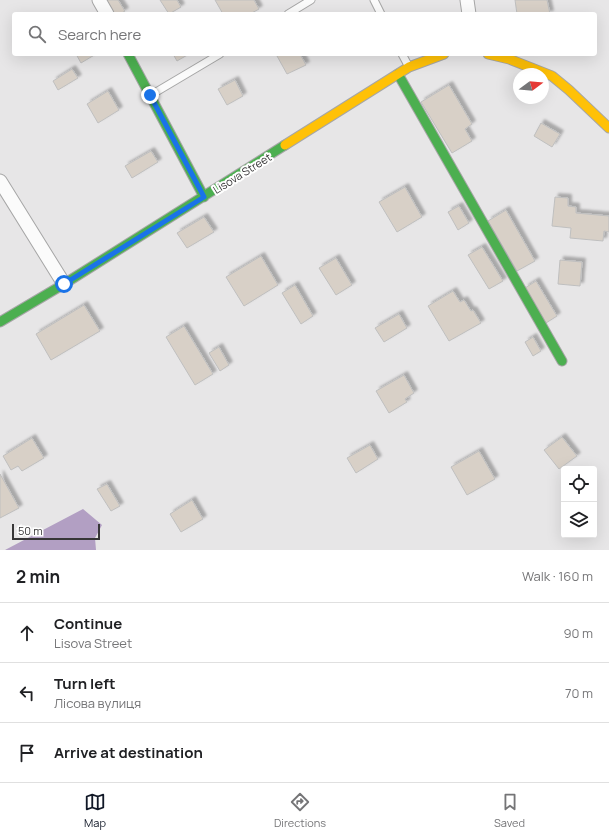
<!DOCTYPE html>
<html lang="en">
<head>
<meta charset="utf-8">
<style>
	body { margin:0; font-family:Manrope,sans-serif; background:#f6f6f6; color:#202124 }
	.controls { position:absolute; right:12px; bottom:12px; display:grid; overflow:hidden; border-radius:4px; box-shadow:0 4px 16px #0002 }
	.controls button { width:36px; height:36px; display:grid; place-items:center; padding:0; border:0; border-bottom:1px solid #e0e0e0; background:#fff; color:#202124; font:20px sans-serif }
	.compass { position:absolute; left:513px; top:68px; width:36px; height:36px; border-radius:50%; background:#fff; box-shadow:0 4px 16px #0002; rotate:74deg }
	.scale { position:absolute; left:12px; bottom:10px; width:88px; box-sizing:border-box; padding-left:4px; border:2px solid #373637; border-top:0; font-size:11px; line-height:14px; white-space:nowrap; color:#373637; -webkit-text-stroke:3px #fff; paint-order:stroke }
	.stop { position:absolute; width:12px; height:12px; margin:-9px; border:3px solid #1a73e8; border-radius:50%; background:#fff }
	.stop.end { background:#1a73e8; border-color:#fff; box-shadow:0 1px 4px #0008 }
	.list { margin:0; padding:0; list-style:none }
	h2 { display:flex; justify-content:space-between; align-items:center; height:52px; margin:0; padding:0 16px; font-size:17px }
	h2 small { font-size:13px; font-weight:400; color:#757577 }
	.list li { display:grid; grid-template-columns:26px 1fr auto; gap:12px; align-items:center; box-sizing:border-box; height:60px; padding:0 16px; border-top:1px solid #e0e0e0 }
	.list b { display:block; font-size:15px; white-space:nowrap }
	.list p { margin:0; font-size:13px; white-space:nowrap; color:#757577 }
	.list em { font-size:13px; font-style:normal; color:#757577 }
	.icon { flex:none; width:22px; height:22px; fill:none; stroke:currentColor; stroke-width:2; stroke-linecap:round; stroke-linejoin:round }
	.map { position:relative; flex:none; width:609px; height:550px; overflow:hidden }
	.search { position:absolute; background:#fff; box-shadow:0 4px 16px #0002; left:12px; right:12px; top:12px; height:44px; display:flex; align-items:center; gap:10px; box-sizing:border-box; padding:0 14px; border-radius:4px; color:#757577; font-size:15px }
	.sheet { height:232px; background:#fff }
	nav { display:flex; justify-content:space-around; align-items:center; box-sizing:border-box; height:56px; border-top:1px solid #e0e0e0; background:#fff; font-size:11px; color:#757577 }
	nav a { display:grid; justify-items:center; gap:2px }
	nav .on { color:#111827 }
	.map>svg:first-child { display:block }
	.water { fill:#b29fc3 }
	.building { fill:#d8d0c7; stroke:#bfbfbf; filter:url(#shadow) }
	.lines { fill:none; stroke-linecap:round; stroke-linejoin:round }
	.lane-casing { stroke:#a6a6a6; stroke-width:9 }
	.street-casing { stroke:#a6a6a6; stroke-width:15 }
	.fast-casing { stroke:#a6a6a6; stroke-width:11 }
	.slow-casing { stroke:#a6a6a6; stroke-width:11 }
	.lane { stroke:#fbfbfb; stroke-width:7 }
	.street { stroke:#fbfbfb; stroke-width:13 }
	.fast { stroke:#4caf50; stroke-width:9 }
	.slow { stroke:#ffc107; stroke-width:9 }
	.route { stroke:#1a73e8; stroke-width:5 }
	.labels { text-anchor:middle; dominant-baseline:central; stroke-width:4; stroke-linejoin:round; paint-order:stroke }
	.street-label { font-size:11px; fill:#373637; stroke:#fff }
</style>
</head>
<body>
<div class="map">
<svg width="609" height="550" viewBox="0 0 609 550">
	<defs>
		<filter id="shadow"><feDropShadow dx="3.5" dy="-3.5" stdDeviation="1" flood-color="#0004"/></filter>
	</defs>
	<rect width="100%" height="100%" fill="#e7e6e7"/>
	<!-- water -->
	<path class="water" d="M83,509L102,525L95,538L96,550H5Z"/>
	<!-- building -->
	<path class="building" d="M104,0H118L125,11L120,14H112Z
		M160,0H177L181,7L169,14Z
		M215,0H254L259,9L250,14H223Z
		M515,0H547L550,14H517Z
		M76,54H96L81,63Z
		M173,54H189L177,61Z
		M281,54H300L306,65L287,74L277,56Z
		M72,69L78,78L58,90L53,81Z
		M235,80L243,96L227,105L218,89Z
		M449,85L472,124L465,129L472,141L452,153L421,102Z
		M108,91L119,110L98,123L87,104Z
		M541,123L560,134L552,147L534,136Z
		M151,151L158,162L132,178L125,166Z
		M405,187L422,217L397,232L379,202Z
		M555,197L568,198V206L576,207V213L609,216V232L604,231L603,241L570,238L571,228L552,226Z
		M459,206L469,223L458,230L448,212Z
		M506,210L535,261L517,271L488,221Z
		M204,217L214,232L187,248L177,233Z
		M482,247L503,281L489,289L468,255Z
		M261,256L278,285L244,306L226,277Z
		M336,258L352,285L336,295L319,268Z
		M560,260L582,262L580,286L558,284Z
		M536,281L557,316L546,323L525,288Z
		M295,285L313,316L301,324L282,293Z
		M453,291L460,302L464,300L471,311L473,310L481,323L449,341L428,306Z
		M84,305L100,331L51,360L36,334Z
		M399,314L407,328L384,342L375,328Z
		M184,326L213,374L195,385L166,337Z
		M533,337L541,351L533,356L525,342Z
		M219,347L229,365L220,371L209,353Z
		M404,375L414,393L405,399L407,402L389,413L376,391Z
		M562,437L577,456L559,469L544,450Z
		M32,438L44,458L22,471L18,466L11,470L3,456Z
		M370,445L378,459L356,473L347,458Z
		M479,451L495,479L467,495L451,467Z
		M0,474L19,508L0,518Z
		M107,484L120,506L111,511L97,489Z
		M192,500L203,519L181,532L170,514Z"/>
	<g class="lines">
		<defs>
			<path id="lane" d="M374,0L381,14
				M288,14L311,0
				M402,54L409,67
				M151,95L220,54"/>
			<path id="street" d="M99,0L107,14
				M467,0L469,14
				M0,181L64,284"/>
			<path id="fast" d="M128,54L204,197
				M398,74L562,361
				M0,322L64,284L285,145"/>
			<path id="slow" d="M488,54L509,59L552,76L569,90L609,128
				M285,145L409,67L444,54"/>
		</defs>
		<!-- lane casing -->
		<use href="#lane" class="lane-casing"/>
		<!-- street casing -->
		<use href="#street" class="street-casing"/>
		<!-- fast casing -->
		<use href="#fast" class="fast-casing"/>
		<!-- slow casing -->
		<use href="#slow" class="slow-casing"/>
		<!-- lane -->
		<use href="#lane" class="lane"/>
		<!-- street -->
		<use href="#street" class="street"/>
		<!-- fast -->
		<use href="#fast" class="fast"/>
		<!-- slow -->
		<use href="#slow" class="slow"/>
	</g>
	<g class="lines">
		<!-- route -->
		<path class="route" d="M64,284L204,197L150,95"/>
	</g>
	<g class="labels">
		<!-- street labels -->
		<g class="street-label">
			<text transform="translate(242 173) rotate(-32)">Lisova Street</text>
		</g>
	</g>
</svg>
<div class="controls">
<button><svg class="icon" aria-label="locate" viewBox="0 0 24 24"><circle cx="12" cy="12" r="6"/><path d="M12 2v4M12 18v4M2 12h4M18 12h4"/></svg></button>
<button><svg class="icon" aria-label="layers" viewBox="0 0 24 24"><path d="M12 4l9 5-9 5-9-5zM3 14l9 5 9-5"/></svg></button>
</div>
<svg class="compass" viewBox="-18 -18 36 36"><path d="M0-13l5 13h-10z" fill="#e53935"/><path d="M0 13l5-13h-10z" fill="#757577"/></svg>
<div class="scale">50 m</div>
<div class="stop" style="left:64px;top:284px"></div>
<div class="stop end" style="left:150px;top:95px"></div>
<div class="search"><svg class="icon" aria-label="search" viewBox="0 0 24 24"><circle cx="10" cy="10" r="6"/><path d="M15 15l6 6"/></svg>Search here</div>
</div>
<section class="sheet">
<h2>2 min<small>Walk · 160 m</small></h2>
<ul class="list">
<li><svg class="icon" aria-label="ahead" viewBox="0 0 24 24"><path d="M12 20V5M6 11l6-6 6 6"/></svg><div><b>Continue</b><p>Lisova Street</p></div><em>90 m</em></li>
<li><svg class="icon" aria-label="left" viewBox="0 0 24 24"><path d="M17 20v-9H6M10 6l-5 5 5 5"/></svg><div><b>Turn left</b><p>Лісова вулиця</p></div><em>70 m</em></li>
<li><svg class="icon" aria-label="arrive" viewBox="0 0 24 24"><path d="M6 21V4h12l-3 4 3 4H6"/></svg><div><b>Arrive at destination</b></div></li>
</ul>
</section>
<nav>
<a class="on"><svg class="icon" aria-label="map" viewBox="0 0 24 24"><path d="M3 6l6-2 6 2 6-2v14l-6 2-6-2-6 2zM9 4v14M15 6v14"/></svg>Map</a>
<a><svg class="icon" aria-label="directions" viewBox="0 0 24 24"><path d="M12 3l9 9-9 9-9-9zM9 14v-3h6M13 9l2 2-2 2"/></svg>Directions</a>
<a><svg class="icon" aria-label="saved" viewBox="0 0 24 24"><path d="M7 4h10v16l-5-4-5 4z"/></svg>Saved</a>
</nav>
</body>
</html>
